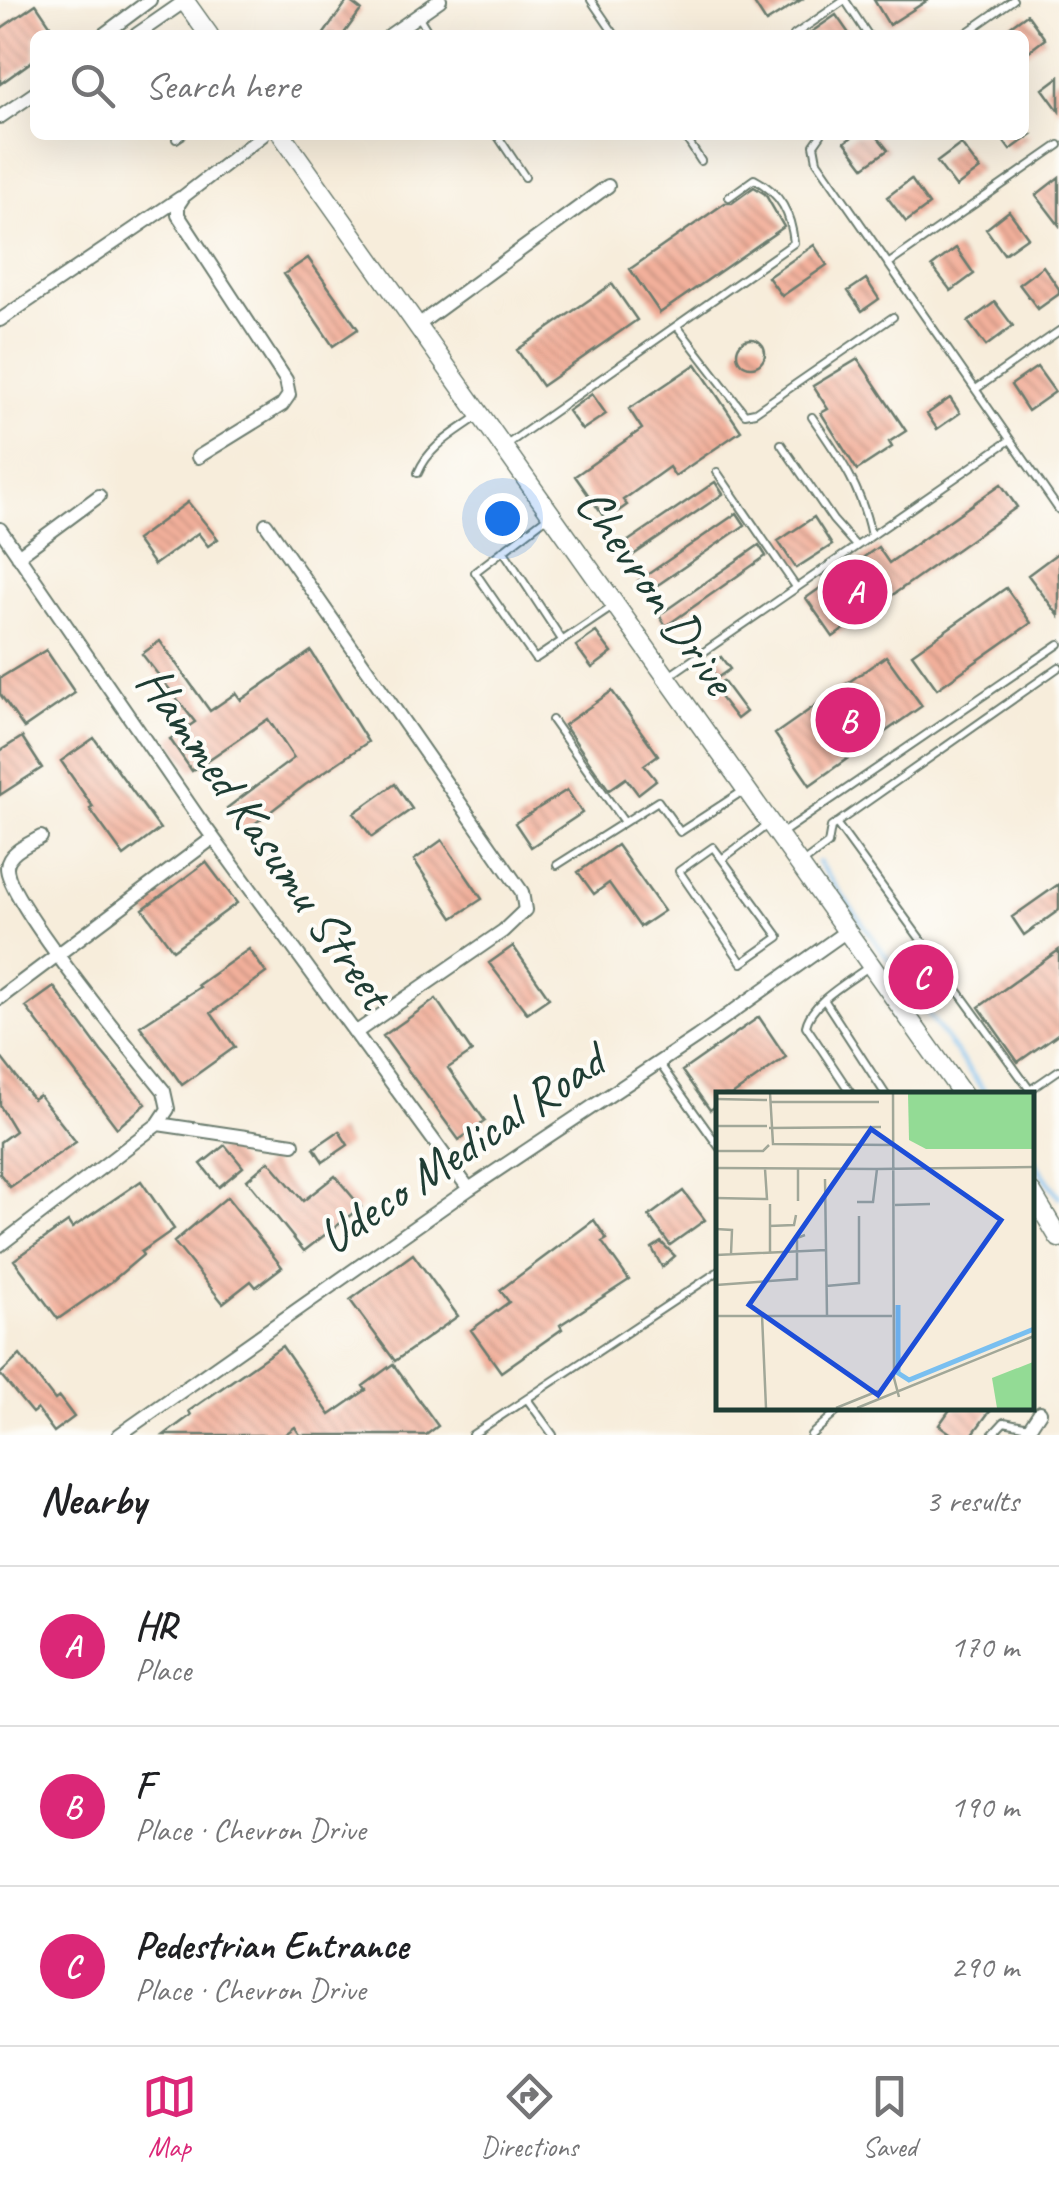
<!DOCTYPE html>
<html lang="en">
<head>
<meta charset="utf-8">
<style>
	body { margin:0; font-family:Caveat,sans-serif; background:#f6f6f6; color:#202124 }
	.you { position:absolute; left:502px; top:518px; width:35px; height:35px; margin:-25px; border:8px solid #fff; border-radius:50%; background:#1a73e8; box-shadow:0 0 0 15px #1a73e833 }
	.badge { display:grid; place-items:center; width:65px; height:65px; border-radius:50%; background:#db2777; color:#fff; font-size:32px; font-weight:700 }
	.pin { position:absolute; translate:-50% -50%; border:5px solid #fff; box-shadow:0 2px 10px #0006 }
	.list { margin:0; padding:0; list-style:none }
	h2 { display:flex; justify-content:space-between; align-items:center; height:130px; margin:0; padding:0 40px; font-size:42px }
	h2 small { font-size:32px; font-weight:400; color:#757577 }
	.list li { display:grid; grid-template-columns:65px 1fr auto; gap:30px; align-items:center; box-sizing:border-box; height:160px; padding:0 40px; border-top:2px solid #e0e0e0 }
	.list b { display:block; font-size:38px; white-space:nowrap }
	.list p { margin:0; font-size:32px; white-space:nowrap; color:#757577 }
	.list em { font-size:32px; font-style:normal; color:#757577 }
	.icon { flex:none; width:55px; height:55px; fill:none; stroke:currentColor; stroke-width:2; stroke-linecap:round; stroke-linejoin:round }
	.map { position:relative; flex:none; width:1059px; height:1435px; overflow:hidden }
	.search { position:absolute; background:#fff; box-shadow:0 10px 40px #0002; left:30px; right:30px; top:30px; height:110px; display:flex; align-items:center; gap:25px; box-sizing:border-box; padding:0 35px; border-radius:15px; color:#757577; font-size:38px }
	.sheet { height:610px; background:#fff }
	nav { display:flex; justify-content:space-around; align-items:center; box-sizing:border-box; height:140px; border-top:2px solid #e0e0e0; background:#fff; font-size:28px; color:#757577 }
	nav a { display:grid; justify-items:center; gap:5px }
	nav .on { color:#db2777 }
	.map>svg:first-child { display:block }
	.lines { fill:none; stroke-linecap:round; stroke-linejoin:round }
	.stream { stroke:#79bff0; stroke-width:4 }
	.building { fill:url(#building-back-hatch) }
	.service-casing { stroke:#6b7b6e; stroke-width:10 }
	.minor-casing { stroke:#6b7b6e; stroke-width:16 }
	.secondary-casing { stroke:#6b7b6e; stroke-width:21 }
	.service { stroke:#fff; stroke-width:6 }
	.minor { stroke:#fff; stroke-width:12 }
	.secondary { stroke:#fff; stroke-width:18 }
	.labels { text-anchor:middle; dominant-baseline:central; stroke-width:8; stroke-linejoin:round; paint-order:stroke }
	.street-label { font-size:50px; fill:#1f3d34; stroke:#fdfcf7 }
	.inset-river { fill:none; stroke:#79bff0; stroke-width:5 }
	.inset-road { fill:none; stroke:#a1a798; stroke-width:2.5 }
	.view { fill:#1d4ed8; fill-opacity:0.15; stroke:#1d4ed8; stroke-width:5 }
	.inset-edge { fill:none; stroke:#1f3d34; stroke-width:5 }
</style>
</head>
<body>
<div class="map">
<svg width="1059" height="1435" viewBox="0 0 1059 1435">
	<defs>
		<pattern id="building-back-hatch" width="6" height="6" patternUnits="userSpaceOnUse" patternTransform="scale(2.5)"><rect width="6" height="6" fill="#f3b09b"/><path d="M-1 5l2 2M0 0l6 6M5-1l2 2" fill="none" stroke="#c4907f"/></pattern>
	</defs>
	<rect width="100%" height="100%" fill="#fdfcf7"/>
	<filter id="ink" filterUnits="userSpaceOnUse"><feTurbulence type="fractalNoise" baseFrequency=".01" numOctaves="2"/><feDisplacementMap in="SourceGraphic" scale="20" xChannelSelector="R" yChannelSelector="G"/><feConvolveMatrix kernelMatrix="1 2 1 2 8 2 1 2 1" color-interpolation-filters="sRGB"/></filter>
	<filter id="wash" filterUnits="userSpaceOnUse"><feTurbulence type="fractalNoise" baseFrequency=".0048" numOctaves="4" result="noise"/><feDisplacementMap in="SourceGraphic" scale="40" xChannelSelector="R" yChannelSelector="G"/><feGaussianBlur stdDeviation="2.25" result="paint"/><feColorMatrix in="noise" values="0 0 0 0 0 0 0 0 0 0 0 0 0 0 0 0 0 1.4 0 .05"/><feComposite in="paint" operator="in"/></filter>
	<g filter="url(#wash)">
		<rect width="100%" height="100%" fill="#f7eddb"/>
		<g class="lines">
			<!-- stream -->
			<path class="stream" d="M818,862L987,1095
				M1032,1158L1059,1197"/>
		</g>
		<g id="blocks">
			<!-- building -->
			<path class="building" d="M348,0L361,10L343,35H323Z
				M752,0H801L766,22Z
				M874,0H928L889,25Z
				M36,4L57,35H35V59L0,84V29Z
				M1027,14L1045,39L1024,55V35H998Z
				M836,15L850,35H807Z
				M1059,77V111L1043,89Z
				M855,135H876L888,150L864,167L845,142Z
				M999,135H1031L1010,150Z
				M961,144L980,169L956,187L937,162Z
				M1059,177V225L1036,195Z
				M911,179L929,205L906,222L887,197Z
				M754,187L765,194L784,227L660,313L630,269L725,203H732Z
				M1009,211L1028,237L1004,254L986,229Z
				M814,245L827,265L782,296L768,277Z
				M956,248L974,274L951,291L932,266Z
				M308,258L358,329L333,346L284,274Z
				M1043,266L1059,289V294L1038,309L1019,284Z
				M866,279L879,299L862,311L848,291Z
				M612,284L637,320L542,386L517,350Z
				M995,302L1013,326L986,346L968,322Z
				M737 353a14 14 0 1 1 28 0a14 14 0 1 1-28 0Z
				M858,359L906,431L889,442L892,447L857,470L821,413L828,409L813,386Z
				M696,364L741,431L675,476L669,467L623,500L627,505L606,520L575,476L642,429L629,409Z
				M1037,367L1055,392L1028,411L1011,385Z
				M592,394L606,414L582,430L568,411Z
				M950,398L960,413L937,429L927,414Z
				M715,482L723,494L623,562L615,550Z
				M1001,484L1017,507L833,637L806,598L878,547L889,563Z
				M188,502L218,539L208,546L198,533L154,565L136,540Z
				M737,513L745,525L646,593L638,581Z
				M814,517L832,545L796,568L778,541Z
				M759,545L766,556L666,626L659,615Z
				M1059,552V616L1028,575Z
				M1006,588L1031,623L937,689L912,654Z
				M596,632L612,653L592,668L576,646Z
				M160,641L210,711L236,693L241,700L311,651L368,742L305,785L244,832L227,808L294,758L268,719L192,771L170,739L195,722L142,654Z
				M46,650L75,693L24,728L0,694V678Z
				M886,656L922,706L810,785L775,734Z
				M721,657L730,669L717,678L708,665Z
				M723,681L746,712L737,719L713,688Z
				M612,691L658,755L644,765L656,780L638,794L626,778L609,790L564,725Z
				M22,737L42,768L0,795V751Z
				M94,738L160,829L124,856L90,809L93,807L61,761Z
				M395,784L412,809L372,837L354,813Z
				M567,790L582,813L531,847L515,823Z
				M442,840L482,899L453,918L414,860Z
				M617,845L664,911L640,927L609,883L594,894L578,872Z
				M206,862L237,903L173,950L143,909Z
				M1059,884V910L1024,935L1012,917Z
				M513,946L549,998L527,1013L489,963Z
				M249,949L266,973L211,1013L235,1047L182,1085L140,1026L200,987L198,985Z
				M1059,950V1033L1018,1062L979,1007Z
				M919,961L936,985L923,994L907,970Z
				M54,987L101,1051L146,1104L117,1128L26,1007Z
				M436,999L472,1052L448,1068L485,1121L459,1140L383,1036Z
				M759,1017L786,1057L732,1095H719V1104L710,1110L682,1071Z
				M0,1056L33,1099L39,1095L76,1142L10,1187L0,1174V1142L15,1131L0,1106Z
				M339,1131L348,1145L323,1162L314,1148Z
				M225,1145L243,1167L219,1187L201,1164Z
				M269,1161L303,1201L335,1176L361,1207L304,1251L247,1180Z
				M141,1181L174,1229L141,1252L143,1255L111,1282L58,1319L14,1260L68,1222L72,1228Z
				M683,1191L705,1220L670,1245L649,1216Z
				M227,1197L282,1267L256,1287L251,1281L223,1303L174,1242Z
				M594,1220L607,1239L602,1242L629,1280L560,1325L562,1329L501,1372L471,1330L509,1302L500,1290Z
				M661,1242L675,1256L662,1267L652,1248Z
				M413,1254L458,1316L395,1361L350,1300Z
				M282,1346L330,1415L366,1390L363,1386L393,1364L438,1426L426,1435H300L295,1427L284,1435H164L191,1415L189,1411Z
				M20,1355L55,1400L59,1397L74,1417L54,1432L37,1409L32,1413L0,1374Z
				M951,1408H992L972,1435H953L939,1425Z"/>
		</g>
	</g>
	<g filter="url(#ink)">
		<use href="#blocks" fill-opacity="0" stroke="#6b7b6e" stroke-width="2.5"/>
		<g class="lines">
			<defs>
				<path id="service" d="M591,0L615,35
					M845,0L868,35
					M419,17L430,35
					M794,35L845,0
					M963,35L1013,0
					M497,135L525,177
					M684,135L701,161
					M821,135L814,145L817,161L1059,510
					M176,139L182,135
					M888,264L1059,145
					M677,326L745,414L755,412L893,317
					M976,389L1059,331
					M812,417C840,458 861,486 871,536
					M781,444L833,520L856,546
					M505,446L794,243C791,214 781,193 754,179L729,197
					M717,472L796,587
					M418,473C429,446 455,433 477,417
					M551,514L475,572L535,659L614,606
					M503,550L562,640
					M669,676L1010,440
					M552,720L624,822
					M836,823L1030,1090L1059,1070
					M779,835L1059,644
					M722,859L713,847L679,871L742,963L779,937L722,859L770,823
					M801,864L828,844L831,827L1059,667
					M557,865L658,801L680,832L746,789
					M825,1001L886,1095
					M659,1063L719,1147
					M852,1095L806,1026C811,1002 848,982 867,968
					M527,1399L553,1435
					M472,1435L719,1271
					M811,1435L841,1408
					M992,1435L1004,1422L1029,1427"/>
				<path id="minor" d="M103,35L150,0
					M136,35L185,1
					M390,35L440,0
					M0,117L35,93
					M0,320L180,198
					M418,325L608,186
					M198,457L282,405L289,395L286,380L178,215V205L184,196L263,135
					M266,524L522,892L525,910L503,931L355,1033
					M0,529L198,817L469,1189
					M18,556L99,496
					M0,998L213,838
					M158,1124L293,1144
					M0,1245L158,1124L168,1109L164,1091C138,1058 5,899 7,867C8,852 29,844 41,837
					M119,1435L469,1189L697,1037L848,930
					M1025,1435L1040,1412"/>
				<path id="secondary" d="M184,0L209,35
					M282,135L963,1095
					M1032,1193L1059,1238"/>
			</defs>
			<!-- service casing -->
			<use href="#service" class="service-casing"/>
			<!-- minor casing -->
			<use href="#minor" class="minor-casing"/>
			<!-- secondary casing -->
			<use href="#secondary" class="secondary-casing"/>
			<!-- service -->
			<use href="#service" class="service"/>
			<!-- minor -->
			<use href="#minor" class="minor"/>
			<!-- secondary -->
			<use href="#secondary" class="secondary"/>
		</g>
	</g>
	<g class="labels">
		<!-- street labels -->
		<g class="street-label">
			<text transform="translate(656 591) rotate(55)">Chevron Drive</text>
			<text transform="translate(265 837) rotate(55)">Hammed Kasumu Street</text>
			<text transform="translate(461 1149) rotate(-34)">Udeco Medical Road</text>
		</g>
	</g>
	<!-- overview -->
	<g transform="translate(716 1092)">
		<rect width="318" height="318" fill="#f7eddb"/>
		<path d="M192,1H317V57H210L193,48Z" fill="#93db95"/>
		<path d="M317,270V316H281L276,286Z" fill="#93db95"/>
		<path class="inset-river" d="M182,213V281L193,288L318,237"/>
		<path class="inset-road" d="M54,1L57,52L178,53M177,1L178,286L183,305M0,7L51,8M54,10H163M0,34H51M53,36L165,35M0,59H47L53,53M0,76L161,77M109,87L111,223M0,106L51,107L49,77M82,109V76M141,110H157L161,77L318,75M54,112V160M179,113L214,112M53,134L78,133L80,123M0,137L16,138L15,162M0,163L110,158M0,193L81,187V146L89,143M110,194L143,191V124M46,223L50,316M0,224H176M120,316L162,299M141,316L318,244"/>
		<path class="view" d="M155,37L285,128L162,303L33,213Z"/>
		<rect width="318" height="318" class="inset-edge"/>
	</g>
</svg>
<div class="you"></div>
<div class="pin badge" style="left:855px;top:592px">A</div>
<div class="pin badge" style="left:848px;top:720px">B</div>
<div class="pin badge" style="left:921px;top:977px">C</div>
<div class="search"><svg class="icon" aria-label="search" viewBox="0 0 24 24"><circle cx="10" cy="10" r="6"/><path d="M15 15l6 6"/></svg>Search here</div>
</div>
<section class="sheet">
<h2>Nearby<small>3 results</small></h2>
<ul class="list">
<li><span class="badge">A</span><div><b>HR</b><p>Place</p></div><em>170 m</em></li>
<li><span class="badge">B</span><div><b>F</b><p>Place · Chevron Drive</p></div><em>190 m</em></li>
<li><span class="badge">C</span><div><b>Pedestrian Entrance</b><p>Place · Chevron Drive</p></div><em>290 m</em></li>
</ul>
</section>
<nav>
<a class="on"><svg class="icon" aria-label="map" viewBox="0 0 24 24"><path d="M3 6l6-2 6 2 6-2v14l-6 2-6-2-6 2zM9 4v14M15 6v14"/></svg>Map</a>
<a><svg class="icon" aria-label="directions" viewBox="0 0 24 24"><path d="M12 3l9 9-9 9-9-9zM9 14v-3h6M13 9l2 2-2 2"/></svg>Directions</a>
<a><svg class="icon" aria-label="saved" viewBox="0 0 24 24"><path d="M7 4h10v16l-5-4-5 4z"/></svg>Saved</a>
</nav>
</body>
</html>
